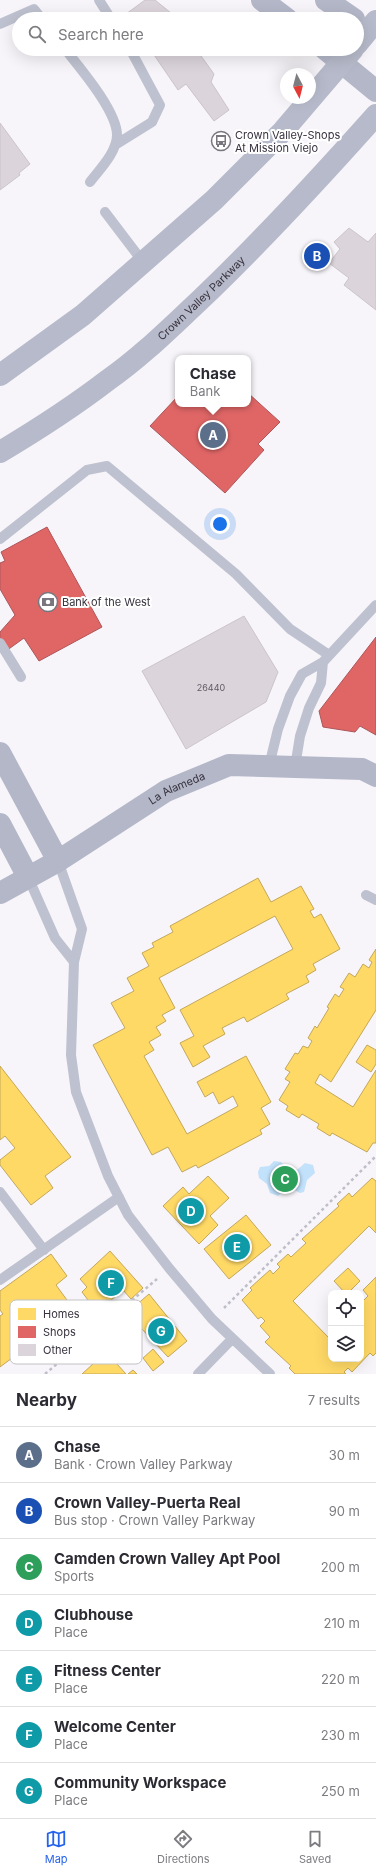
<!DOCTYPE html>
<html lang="en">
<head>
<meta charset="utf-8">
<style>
	body { margin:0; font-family:Inter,sans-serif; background:#f2f2f3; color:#2b2b33 }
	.controls { position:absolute; right:12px; bottom:12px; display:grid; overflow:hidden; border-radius:8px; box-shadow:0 4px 16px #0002 }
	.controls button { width:36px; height:36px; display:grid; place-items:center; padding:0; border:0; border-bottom:1px solid #e1e1e2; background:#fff; color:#2b2b33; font:20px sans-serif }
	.compass { position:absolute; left:280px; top:68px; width:36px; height:36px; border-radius:50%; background:#fff; box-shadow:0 4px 16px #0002; rotate:173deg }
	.you { position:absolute; left:220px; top:524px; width:14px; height:14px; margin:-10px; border:3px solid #fff; border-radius:50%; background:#1a73e8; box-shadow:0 0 0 6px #1a73e833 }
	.badge { display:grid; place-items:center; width:26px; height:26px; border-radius:50%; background:#2563eb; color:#fff; font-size:13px; font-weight:700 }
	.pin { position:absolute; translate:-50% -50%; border:2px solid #fff; box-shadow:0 1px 4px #0006 }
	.popup { position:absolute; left:175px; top:355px; width:76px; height:52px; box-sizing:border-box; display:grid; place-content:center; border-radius:8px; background:#fff; filter:drop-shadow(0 1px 3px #0005); font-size:13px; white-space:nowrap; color:#7c7c81 }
	.popup b { font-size:15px; color:#2b2b33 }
	.popup::after { content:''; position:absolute; left:50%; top:100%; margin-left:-8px; border:8px solid transparent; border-top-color:#fff }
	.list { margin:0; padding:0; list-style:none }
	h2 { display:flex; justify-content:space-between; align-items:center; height:52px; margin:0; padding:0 16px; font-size:17px }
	h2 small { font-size:13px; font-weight:400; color:#7c7c81 }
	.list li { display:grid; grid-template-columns:26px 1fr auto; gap:12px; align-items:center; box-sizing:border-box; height:56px; padding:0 16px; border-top:1px solid #e1e1e2 }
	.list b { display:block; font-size:15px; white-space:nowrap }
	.list p { margin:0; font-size:13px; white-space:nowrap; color:#7c7c81 }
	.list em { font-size:13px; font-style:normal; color:#7c7c81 }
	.icon { flex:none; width:22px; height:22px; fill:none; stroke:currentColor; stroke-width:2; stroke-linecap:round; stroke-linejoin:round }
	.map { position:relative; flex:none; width:376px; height:1374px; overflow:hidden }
	.search { position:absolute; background:#fff; box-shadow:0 4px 16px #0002; left:12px; right:12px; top:12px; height:44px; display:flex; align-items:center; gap:10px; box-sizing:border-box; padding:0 14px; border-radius:22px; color:#7c7c81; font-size:15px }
	.sheet { height:444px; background:#fff }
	nav { display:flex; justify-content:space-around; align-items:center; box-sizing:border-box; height:56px; border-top:1px solid #e1e1e2; background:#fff; font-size:11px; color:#7c7c81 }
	nav a { display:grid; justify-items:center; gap:2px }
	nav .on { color:#2563eb }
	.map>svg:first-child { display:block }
	.water { fill:#c2e1fb }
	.homes { fill:#ffd966; stroke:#c3a75a }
	.shops { fill:#e06666; stroke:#ad565a }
	.building { fill:#dbd4da; stroke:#cbc5cb }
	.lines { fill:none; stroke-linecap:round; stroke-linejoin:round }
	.path { stroke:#bebfc9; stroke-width:2.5; stroke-dasharray:3 3; stroke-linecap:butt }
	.lane { stroke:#bec1cf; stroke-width:10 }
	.secondary { stroke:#b3b7c8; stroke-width:22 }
	.primary { stroke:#b6baca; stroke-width:22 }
	.labels { text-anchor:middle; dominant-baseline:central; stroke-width:4; stroke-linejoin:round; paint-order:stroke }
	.number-label { font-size:9px; fill:#605a65 }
	.poi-label { font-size:11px; fill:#37323e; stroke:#fff; text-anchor:start }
	.street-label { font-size:11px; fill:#37323e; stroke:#fff }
	.key { fill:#fff; stroke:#c3c2c5; stroke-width:1 }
	.key-label { font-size:11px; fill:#37323e }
</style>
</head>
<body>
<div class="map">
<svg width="376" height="1374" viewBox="0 0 376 1374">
	<rect width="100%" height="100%" fill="#f7f5f9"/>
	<!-- water -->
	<path class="water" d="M274,1161L281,1162L289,1171L297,1170L305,1163L313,1165L315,1173L307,1180L304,1192L300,1193L289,1187L285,1189L278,1196L270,1193L267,1184L259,1178L258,1172L260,1167L269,1166Z"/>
	<!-- homes -->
	<path class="homes" d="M258,878L271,902L301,886L314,909L310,911L314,918L321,914L340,949L313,964L316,970L306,976L309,982L286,994L289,999L247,1022L244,1017L222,1028L225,1034L203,1046L210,1057L193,1067L180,1043L194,1036L180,1010L293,949L275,916L159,978L175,1008L162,1015L166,1021L156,1027L161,1035L149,1042L154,1050L144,1056L187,1134L238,1106L233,1096L219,1104L213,1092L205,1097L197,1082L246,1056L271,1102L261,1108L270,1124L260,1130L262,1134L198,1168L196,1165L182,1172L168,1147L152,1155L93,1045L125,1028L111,1003L134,991L127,978L149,966L142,953L154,947L152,943L173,932L170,926Z
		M376,949V1010L331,1082L320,1074L315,1083L353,1107L376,1070V1143H373L367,1152L332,1133L330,1136L317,1128L319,1124L302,1114L299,1118L286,1110L288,1106L279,1100L290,1082L285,1079L290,1072L285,1069L295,1053L298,1054L303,1046L308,1048L312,1041L308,1038L315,1026L317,1028L329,1008L327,1007L335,994L339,997L344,989L340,987L349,973L355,977L363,964L369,968L372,962L369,960Z
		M367,1045L376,1050V1064L371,1072L356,1062Z
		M0,1066L71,1157L45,1176L53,1188L31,1205L0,1165V1160L15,1148L5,1136L0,1140Z
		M208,1176L229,1198L210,1216L218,1225L199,1244L163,1206L183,1187L189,1194Z
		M372,1178L376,1181V1233L369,1226L293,1301L329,1338L331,1337V1359H361V1303L368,1296L363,1290L376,1277V1353L373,1356L370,1353L352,1372L348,1368L344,1372L346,1374H295L289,1368L291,1366L265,1342L270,1337L260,1326L265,1321L261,1317L258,1319L242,1300L252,1290L250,1288L261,1278L270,1270L273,1274L280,1267L277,1264L288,1254L291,1257L306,1243L302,1239L339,1206L337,1204L349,1193L352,1197Z
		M246,1215L271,1245L229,1279L204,1249Z
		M110,1251L143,1288L131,1299L123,1290L97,1312L82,1292L87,1287L80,1279Z
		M51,1254L67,1276L56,1285L75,1311L0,1367V1316L3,1314L0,1310V1291Z
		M348,1268L360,1281L348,1293H345L334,1281Z
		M149,1294L187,1341L168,1357L127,1313Z
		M153,1349L164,1362L153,1371L143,1358Z
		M106,1352L126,1374H82Z
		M133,1370L137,1374H128Z"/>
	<!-- shops -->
	<path class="shops" d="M248,393L280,422L258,444L264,450L225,493L150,426L178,396V404H248Z
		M47,527L102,627L39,661L24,638L6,651L0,640V632L15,615L0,589V563L5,561L1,552Z
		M376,637V735L360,726L355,732L323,727L319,711Z"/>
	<!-- building -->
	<path class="building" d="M145,0H155L171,13L175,19H129L126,14Z
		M150,49H196L214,74L211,82L229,110L214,121L186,84L178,90Z
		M0,123L30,164L19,173L20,175L0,190Z
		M349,228L368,242L376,233V310L344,285L349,278L329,263L340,249L334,242Z
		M244,616L278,672L266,702L186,749L142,671Z"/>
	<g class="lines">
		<!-- path -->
		<path class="path" d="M224,1308L376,1156
			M45,1374L157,1279"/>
		<!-- lane -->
		<path class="lane" d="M99,0L111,19
			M0,24L34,9L42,19
			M65,49C80,68 117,111 117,135C117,152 100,169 90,182
			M115,145L152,122L160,105L130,49
			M105,212L143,262
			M0,539L87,470L107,466L236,574L290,629L329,655
			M0,643L21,677
			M269,766L278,729L290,696L302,674L323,662L376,605
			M295,767L300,736L309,708L321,683L323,662
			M58,861L82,929L74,962L71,1055L76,1092L108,1176L128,1215L169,1268L212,1319L270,1374
			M28,877L55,938L74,962
			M366,895L376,900
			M0,1192L44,1250
			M0,1280L119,1197
			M198,1374L232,1339"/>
		<!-- secondary -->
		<g class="secondary">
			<path d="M262,0L287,19"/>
			<path d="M326,0L354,19"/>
			<path d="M325,49L376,91"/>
			<path d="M0,753L58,861"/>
			<path d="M0,824L28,877"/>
			<path id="s1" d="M0,893L58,861L166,791L229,765L362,769L376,776"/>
		</g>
		<!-- primary -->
		<g class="primary">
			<path d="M357,44L376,21"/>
			<path d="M0,375L83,315L214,200L283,131L353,49"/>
			<path id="s2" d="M0,452C37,430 74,406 108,380C141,357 170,328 199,301C261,242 319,179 376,115"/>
		</g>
	</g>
	<!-- icons -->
	<defs>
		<symbol id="bus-ring" viewBox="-11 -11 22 22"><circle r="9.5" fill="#fff" stroke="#7a767f" stroke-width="1.5"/><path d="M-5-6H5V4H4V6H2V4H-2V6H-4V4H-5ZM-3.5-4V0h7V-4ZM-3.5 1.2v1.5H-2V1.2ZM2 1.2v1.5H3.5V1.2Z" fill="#7a767f"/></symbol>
		<symbol id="bank-ring" viewBox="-11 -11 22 22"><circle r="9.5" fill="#fff" stroke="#7a767f" stroke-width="1.5"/><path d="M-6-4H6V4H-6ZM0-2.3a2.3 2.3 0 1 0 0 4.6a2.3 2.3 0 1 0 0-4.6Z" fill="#7a767f"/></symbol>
	</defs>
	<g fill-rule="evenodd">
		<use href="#bus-ring" x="210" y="130" width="22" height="22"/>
		<use href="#bank-ring" x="37" y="591" width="22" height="22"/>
	</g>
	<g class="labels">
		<!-- number labels -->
		<g class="number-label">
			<text x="211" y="687">26440</text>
		</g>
		<!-- poi labels -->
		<g class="poi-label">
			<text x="235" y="135">Crown Valley-Shops<tspan x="235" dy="13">At Mission Viejo</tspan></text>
			<text x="62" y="602">Bank of the West</text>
		</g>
		<!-- street labels -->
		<g class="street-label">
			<text stroke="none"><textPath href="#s2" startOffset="254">Crown Valley Parkway</textPath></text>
			<text stroke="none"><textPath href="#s1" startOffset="206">La Alameda</textPath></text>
		</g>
	</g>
	<!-- legend -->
	<rect x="10" y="1300" width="132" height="64" rx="6" class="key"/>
	<rect x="18" y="1308" width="18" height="12" fill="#ffd966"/>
	<rect x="18" y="1326" width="18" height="12" fill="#e06666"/>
	<rect x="18" y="1344" width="18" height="12" fill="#dbd4da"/>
	<g class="key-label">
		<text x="43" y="1318">Homes</text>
		<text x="43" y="1336">Shops</text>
		<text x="43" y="1354">Other</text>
	</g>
</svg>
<div class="controls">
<button><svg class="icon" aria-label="locate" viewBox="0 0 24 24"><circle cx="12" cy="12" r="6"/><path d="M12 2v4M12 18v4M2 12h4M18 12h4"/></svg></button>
<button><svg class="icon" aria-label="layers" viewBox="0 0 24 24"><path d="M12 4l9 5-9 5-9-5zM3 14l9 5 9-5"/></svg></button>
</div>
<svg class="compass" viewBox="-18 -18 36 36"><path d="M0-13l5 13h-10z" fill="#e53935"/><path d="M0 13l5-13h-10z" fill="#7c7c81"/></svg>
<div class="you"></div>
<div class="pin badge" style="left:213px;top:435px;background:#5c6f8a">A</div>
<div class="popup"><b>Chase</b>Bank</div>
<div class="pin badge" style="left:317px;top:256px;background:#1a4fb4">B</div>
<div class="pin badge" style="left:285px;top:1179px;background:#2e9e5b">C</div>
<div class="pin badge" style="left:191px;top:1211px;background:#0f9aa8">D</div>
<div class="pin badge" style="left:237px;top:1247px;background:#0f9aa8">E</div>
<div class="pin badge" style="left:111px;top:1283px;background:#0f9aa8">F</div>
<div class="pin badge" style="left:161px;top:1331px;background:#0f9aa8">G</div>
<div class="search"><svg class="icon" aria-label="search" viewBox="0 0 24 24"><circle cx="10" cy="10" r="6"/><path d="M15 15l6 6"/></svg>Search here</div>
</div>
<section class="sheet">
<h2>Nearby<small>7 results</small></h2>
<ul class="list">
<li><span class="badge" style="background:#5c6f8a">A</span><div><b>Chase</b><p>Bank · Crown Valley Parkway</p></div><em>30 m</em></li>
<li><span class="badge" style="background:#1a4fb4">B</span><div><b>Crown Valley-Puerta Real</b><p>Bus stop · Crown Valley Parkway</p></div><em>90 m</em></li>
<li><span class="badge" style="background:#2e9e5b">C</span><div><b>Camden Crown Valley Apt Pool</b><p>Sports</p></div><em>200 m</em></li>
<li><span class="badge" style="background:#0f9aa8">D</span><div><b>Clubhouse</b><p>Place</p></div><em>210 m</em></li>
<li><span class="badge" style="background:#0f9aa8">E</span><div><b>Fitness Center</b><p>Place</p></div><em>220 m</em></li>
<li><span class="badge" style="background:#0f9aa8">F</span><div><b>Welcome Center</b><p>Place</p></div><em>230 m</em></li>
<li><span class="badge" style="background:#0f9aa8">G</span><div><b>Community Workspace</b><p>Place</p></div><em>250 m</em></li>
</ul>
</section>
<nav>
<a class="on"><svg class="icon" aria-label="map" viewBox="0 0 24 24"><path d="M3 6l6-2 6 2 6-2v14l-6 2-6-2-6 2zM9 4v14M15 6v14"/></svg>Map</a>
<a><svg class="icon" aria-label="directions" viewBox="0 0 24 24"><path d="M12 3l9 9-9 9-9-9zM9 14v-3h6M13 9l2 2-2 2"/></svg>Directions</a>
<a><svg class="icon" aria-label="saved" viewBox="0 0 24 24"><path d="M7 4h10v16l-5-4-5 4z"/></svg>Saved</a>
</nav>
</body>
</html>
